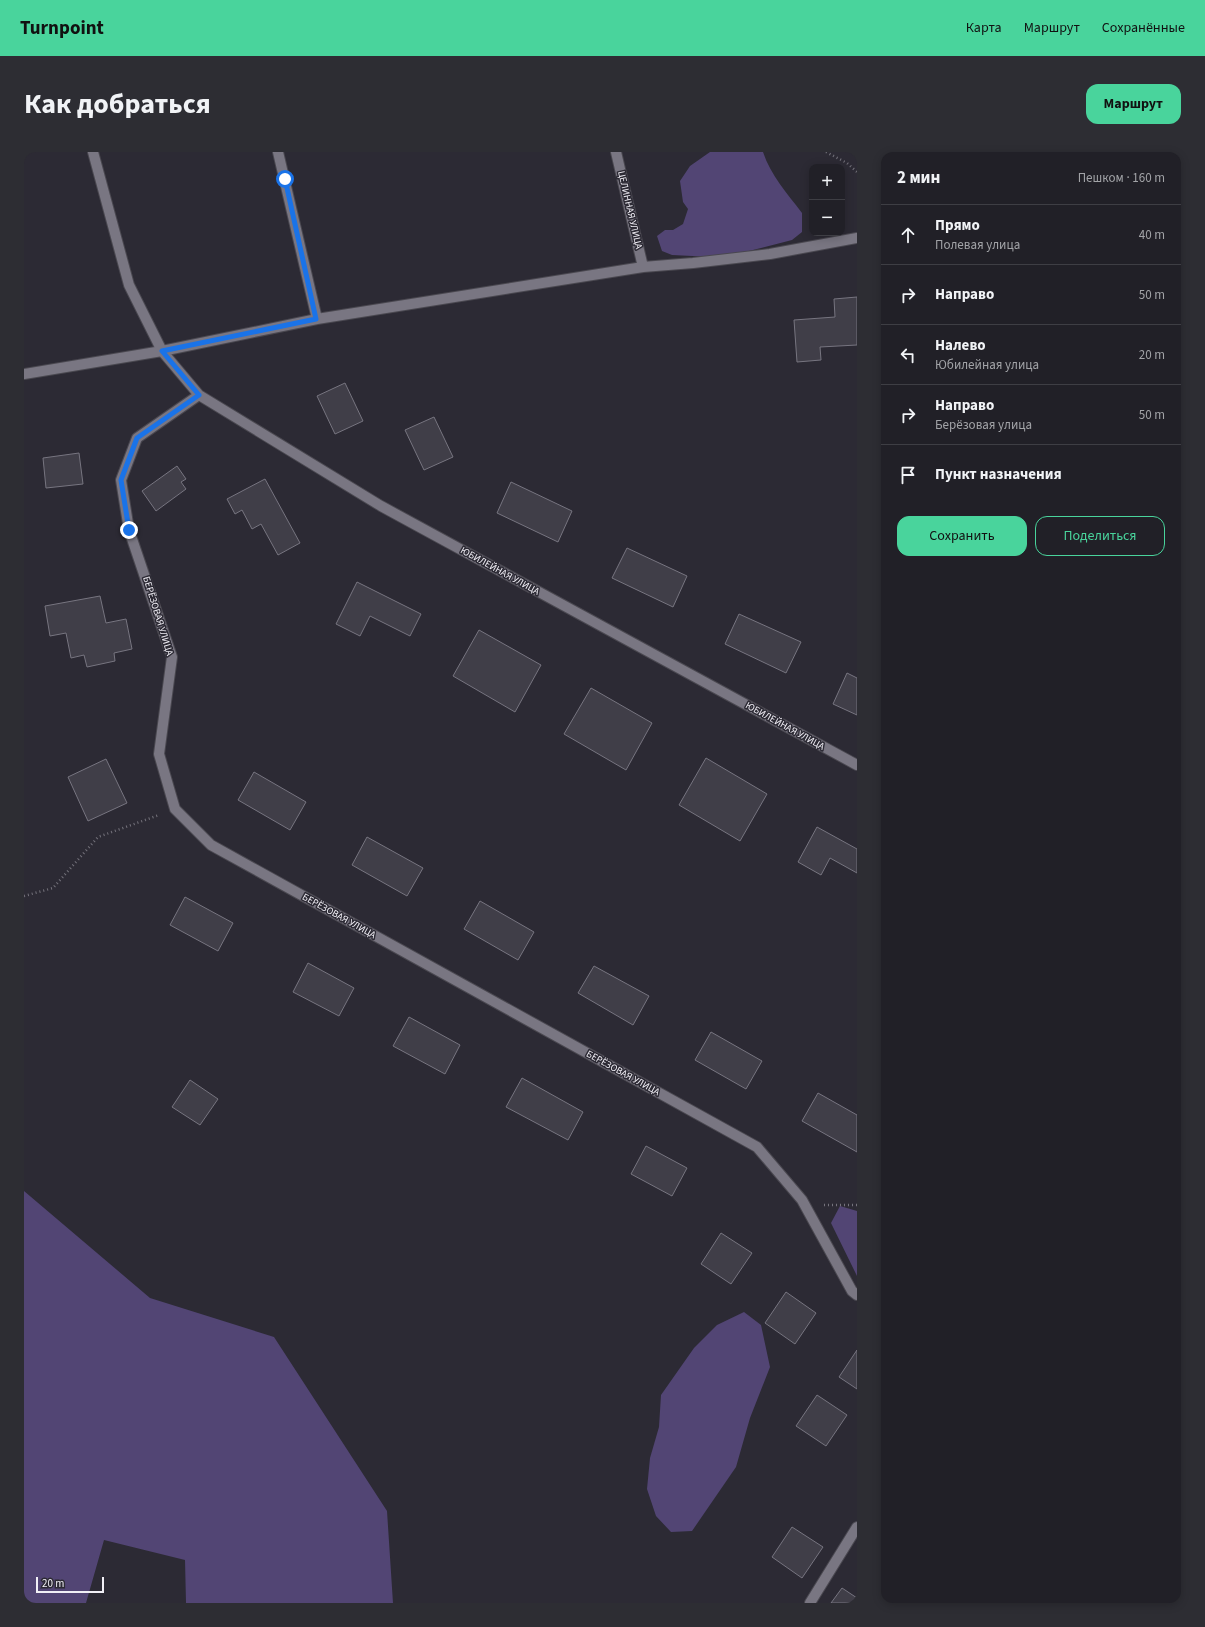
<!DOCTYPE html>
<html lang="ru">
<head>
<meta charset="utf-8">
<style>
	body { margin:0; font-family:"Source Sans 3",sans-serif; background:#2d2d33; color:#f1f3f6 }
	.controls { position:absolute; right:12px; top:12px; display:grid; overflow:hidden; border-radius:8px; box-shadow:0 2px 10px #0003 }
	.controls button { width:36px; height:36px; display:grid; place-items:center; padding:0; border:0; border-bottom:1px solid #3e3e44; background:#212027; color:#f1f3f6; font:20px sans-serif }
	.scale { position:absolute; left:12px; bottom:10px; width:68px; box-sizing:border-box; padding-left:4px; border:2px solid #f1eff6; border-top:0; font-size:11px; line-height:14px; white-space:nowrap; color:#f1eff6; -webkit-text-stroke:3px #2c2a34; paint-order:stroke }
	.stop { position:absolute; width:12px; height:12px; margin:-9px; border:3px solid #1a73e8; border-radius:50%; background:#fff }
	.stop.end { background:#1a73e8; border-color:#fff; box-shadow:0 1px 4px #0008 }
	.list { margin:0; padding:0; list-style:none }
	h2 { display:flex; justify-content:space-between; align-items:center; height:52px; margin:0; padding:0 16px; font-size:17px }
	h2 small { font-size:13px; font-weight:400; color:#a2a3a7 }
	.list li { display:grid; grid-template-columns:26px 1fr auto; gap:12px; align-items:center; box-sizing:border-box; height:60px; padding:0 16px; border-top:1px solid #3e3e44 }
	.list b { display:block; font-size:15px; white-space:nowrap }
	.list p { margin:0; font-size:13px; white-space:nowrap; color:#a2a3a7 }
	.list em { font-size:13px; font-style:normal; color:#a2a3a7 }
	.actions { display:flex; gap:8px; padding:12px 16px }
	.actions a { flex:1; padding:9px 0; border:1px solid #49d49c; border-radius:12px; text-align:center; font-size:14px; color:#49d49c }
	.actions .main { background:#49d49c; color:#111 }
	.icon { flex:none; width:22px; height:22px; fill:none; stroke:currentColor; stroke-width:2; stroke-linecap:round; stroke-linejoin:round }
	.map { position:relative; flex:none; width:833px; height:1451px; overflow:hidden; border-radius:12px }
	header { display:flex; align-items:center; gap:24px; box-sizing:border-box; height:56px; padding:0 20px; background:#49d49c; color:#111 }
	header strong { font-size:19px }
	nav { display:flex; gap:22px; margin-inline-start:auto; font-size:14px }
	.intro { display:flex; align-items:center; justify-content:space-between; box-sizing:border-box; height:96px; padding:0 24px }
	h1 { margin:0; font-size:28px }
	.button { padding:10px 18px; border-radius:12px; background:#49d49c; color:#111; font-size:14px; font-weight:700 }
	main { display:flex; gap:24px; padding:0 24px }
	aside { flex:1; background:#212027; border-radius:12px; box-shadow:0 2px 10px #0003 }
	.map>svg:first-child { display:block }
	.green { fill:#524574 }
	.building { fill:#403e48; stroke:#777580 }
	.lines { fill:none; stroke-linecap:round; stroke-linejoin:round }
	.service-casing { stroke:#4a4850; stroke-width:12 }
	.minor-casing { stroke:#4a4850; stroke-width:12 }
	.path { stroke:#75737c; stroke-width:2.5; stroke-dasharray:1 3; stroke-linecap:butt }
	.service { stroke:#797682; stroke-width:10 }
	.minor { stroke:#797682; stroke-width:10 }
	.route { stroke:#1a73e8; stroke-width:5 }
	.labels { text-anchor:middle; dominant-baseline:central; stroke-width:3; stroke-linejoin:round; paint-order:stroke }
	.street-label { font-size:10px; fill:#f1eff6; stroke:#2c2a34 }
</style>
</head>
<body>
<header>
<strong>Turnpoint</strong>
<nav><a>Карта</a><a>Маршрут</a><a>Сохранённые</a></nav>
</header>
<div class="intro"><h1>Как добраться</h1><a class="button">Маршрут</a></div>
<main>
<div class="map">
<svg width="833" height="1451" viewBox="0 0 833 1451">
	<rect width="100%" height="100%" fill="#2c2a34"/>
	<!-- green -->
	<path class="green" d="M686,0H739C747,24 763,41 778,61V80L768,88L725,99L689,105L648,103L638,99L633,84L641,78H649L659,72L664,57L659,50L656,29L666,14Z
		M0,1039L126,1146L250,1185L363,1359L369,1451H162L161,1408L80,1388L62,1451H0Z
		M816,1054L833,1059V1124L807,1071Z
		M720,1160L737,1173L746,1215L726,1266L712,1315L668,1379L647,1380L632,1364L623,1337L626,1306L635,1275L637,1243L670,1196L693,1173Z"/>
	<!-- building -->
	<path class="building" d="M833,145V193L796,195L797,208L773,210L770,168L811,165L810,147Z
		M321,231L339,269L311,282L293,244Z
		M410,265L429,305L400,318L381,278Z
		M55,301L59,332L22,336L19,306Z
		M153,314L162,327L157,330L162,337L132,359L118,339Z
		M241,327L276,391L254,403L237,372L228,377L218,358L211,362L203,347Z
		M487,330L548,359L534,390L473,361Z
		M603,396L663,424L649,455L588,426Z
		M333,430L397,462L386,484L346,464L336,484L312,472Z
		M76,444L82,471L102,467L108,497L90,501L91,509L63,515L60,503L47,506L42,481L26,484L21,454Z
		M715,462L777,490L762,521L701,492Z
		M455,478L517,513L491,560L429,524Z
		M823,521L833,526V563L809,552Z
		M567,536L628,571L602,618L540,582Z
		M682,606L743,642L716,689L655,653Z
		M82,607L103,651L64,669L44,625Z
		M230,620L282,650L266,678L214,648Z
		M793,675L833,697V721L806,706L797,723L774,710Z
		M343,685L399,716L383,744L328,713Z
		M161,745L209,771L194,799L146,773Z
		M456,749L510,780L494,808L440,777Z
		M284,811L330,836L315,864L269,840Z
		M570,814L625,844L609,873L554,841Z
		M385,865L436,893L421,922L369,894Z
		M687,880L738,909L722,937L671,908Z
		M498,926L559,960L544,988L482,955Z
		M166,928L194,947L176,973L148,955Z
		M794,941L833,963V1000L778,969Z
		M622,994L663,1016L648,1044L607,1022Z
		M697,1081L728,1101L707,1132L677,1112Z
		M762,1140L792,1161L771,1192L741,1171Z
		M833,1198V1237L815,1225Z
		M793,1243L823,1263L802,1294L772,1274Z
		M768,1375L799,1395L778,1426L748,1405Z
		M818,1436L833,1446V1451H807Z"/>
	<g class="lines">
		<defs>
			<path id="service" d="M786,1451L833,1375"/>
			<path id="minor" d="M69,0L105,133L138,199L175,243L357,354L833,613
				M254,0L293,167
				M592,0L619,115
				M0,222L138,199L293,167L619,115L669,111L746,102L833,86
				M175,243L113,286L97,328L105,378L148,505L135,602L151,657L187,693L733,995L778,1048L828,1139L833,1143"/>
		</defs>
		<!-- service casing -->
		<use href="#service" class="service-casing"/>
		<!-- minor casing -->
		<use href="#minor" class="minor-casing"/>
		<!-- path -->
		<path class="path" d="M802,0L823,11L833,20
			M0,744L29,736L74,685L135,663
			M800,1053H833"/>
		<!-- service -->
		<use href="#service" class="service"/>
		<!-- minor -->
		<use href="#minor" class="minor"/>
	</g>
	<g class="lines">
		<!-- route -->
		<path class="route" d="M105,378L97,328L113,286L175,243L138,199L292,167L261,27"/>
	</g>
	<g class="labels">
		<!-- street labels -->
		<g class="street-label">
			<text transform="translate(606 58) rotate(77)">ЦЕЛИННАЯ УЛИЦА</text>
			<text transform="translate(476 419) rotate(29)">ЮБИЛЕЙНАЯ УЛИЦА</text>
			<text transform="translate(134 464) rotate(73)">БЕРЁЗОВАЯ УЛИЦА</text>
			<text transform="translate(761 574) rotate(29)">ЮБИЛЕЙНАЯ УЛИЦА</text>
			<text transform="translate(315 764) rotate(29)">БЕРЁЗОВАЯ УЛИЦА</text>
			<text transform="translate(599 921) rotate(29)">БЕРЁЗОВАЯ УЛИЦА</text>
		</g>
	</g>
</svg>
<div class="controls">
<button>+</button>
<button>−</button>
</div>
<div class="scale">20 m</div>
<div class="stop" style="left:261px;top:27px"></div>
<div class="stop end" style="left:105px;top:378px"></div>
</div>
<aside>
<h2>2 мин<small>Пешком · 160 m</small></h2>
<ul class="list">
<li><svg class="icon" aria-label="ahead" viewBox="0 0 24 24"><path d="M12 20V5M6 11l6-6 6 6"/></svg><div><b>Прямо</b><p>Полевая улица</p></div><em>40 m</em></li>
<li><svg class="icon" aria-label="right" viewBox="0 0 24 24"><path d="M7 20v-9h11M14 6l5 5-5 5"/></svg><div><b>Направо</b></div><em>50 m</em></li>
<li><svg class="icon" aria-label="left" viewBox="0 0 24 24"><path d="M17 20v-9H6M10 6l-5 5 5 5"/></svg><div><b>Налево</b><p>Юбилейная улица</p></div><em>20 m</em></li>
<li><svg class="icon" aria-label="right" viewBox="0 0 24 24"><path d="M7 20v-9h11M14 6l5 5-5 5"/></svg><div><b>Направо</b><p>Берёзовая улица</p></div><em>50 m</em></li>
<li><svg class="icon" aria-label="arrive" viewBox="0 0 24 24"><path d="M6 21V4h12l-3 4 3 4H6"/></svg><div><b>Пункт назначения</b></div></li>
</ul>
<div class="actions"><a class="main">Сохранить</a><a>Поделиться</a></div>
</aside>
</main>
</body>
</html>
